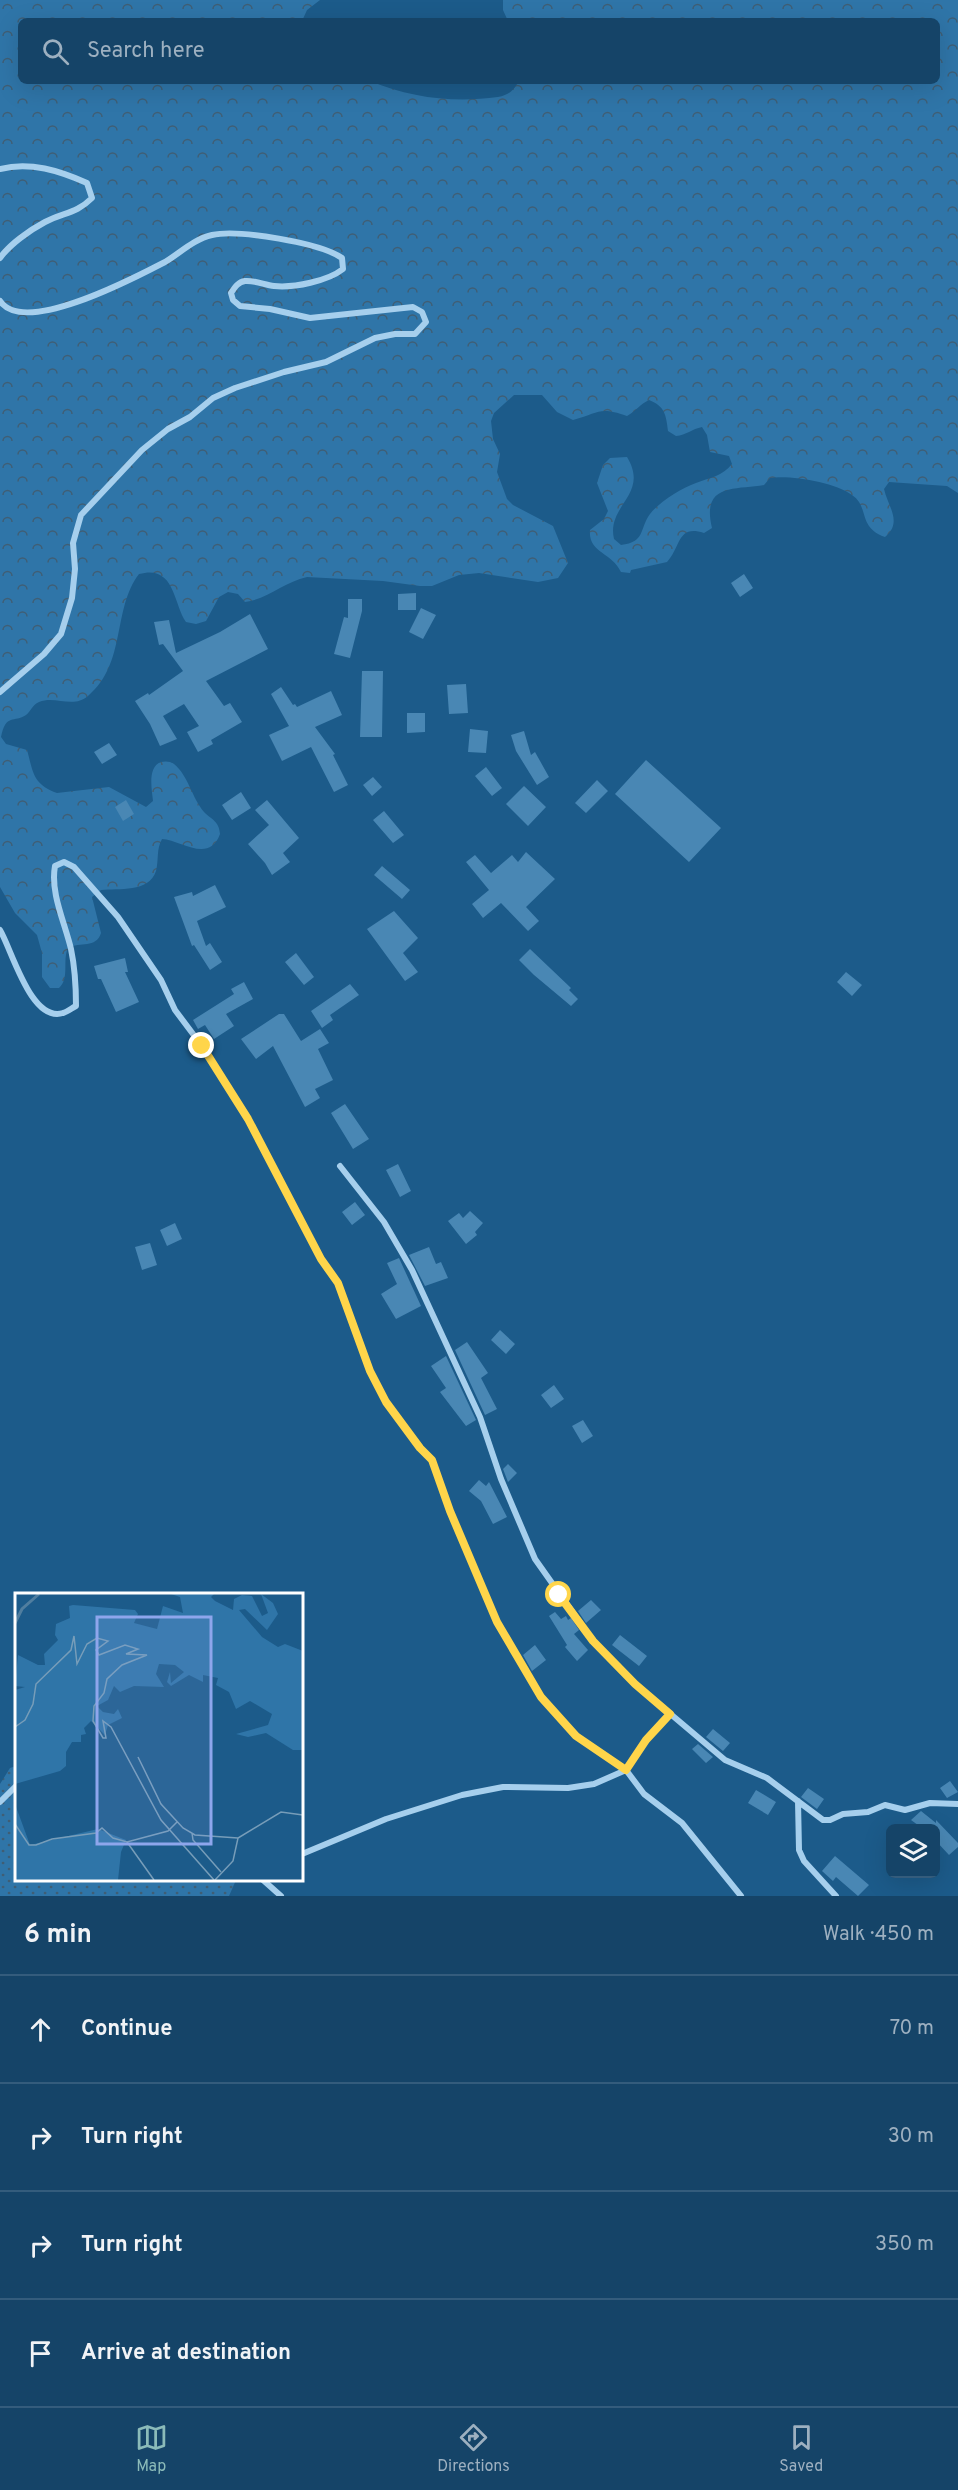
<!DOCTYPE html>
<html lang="en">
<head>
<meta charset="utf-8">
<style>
	body { margin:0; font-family:Overpass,sans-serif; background:#1e4b6e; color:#f1f3f6 }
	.controls { position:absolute; right:18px; bottom:18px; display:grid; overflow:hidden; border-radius:9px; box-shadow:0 6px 24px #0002 }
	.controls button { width:54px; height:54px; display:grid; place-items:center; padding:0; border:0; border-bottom:2px solid #345c7c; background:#154468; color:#f1f3f6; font:30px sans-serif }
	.stop { position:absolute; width:18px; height:18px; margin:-14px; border:4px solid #ffd54a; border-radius:50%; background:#fff }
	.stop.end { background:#ffd54a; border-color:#fff; box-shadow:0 2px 6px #0008 }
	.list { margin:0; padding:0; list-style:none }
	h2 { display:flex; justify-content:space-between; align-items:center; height:78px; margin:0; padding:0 24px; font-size:26px }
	h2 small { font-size:20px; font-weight:400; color:#9db0c0 }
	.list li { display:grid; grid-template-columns:39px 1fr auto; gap:18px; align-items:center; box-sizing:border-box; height:108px; padding:0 24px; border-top:2px solid #345c7c }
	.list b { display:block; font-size:22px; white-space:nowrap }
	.list em { font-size:20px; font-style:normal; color:#9db0c0 }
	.icon { flex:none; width:33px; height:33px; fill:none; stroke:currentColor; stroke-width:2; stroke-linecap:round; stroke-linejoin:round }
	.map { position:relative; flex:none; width:958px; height:1896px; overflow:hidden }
	.search { position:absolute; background:#154468; box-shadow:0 6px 24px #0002; left:18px; right:18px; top:18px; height:66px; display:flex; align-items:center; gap:15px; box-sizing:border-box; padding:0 21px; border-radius:9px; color:#9db0c0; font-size:22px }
	.sheet { height:510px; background:#154468 }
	nav { display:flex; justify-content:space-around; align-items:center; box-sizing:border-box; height:84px; border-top:2px solid #345c7c; background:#154468; font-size:16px; color:#9db0c0 }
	nav a { display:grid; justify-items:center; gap:3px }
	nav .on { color:#8bbbb9 }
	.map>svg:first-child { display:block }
	.grass { fill:url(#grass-dots) }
	.forest { fill:url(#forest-crowns) }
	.building { fill:#4987b4 }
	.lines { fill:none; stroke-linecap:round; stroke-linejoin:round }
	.minor { stroke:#a6cfed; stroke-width:6 }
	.route { stroke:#ffd54a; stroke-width:8 }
	.inset-river { fill:none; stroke:#507e9f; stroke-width:3 }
	.inset-road { fill:none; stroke:#779db9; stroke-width:1.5 }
	.view { fill:#8ea6ec; fill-opacity:0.15; stroke:#8ea6ec; stroke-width:3 }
	.inset-edge { fill:none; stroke:#fff; stroke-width:3 }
</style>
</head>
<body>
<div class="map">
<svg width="958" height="1896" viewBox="0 0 958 1896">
	<defs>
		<pattern id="grass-dots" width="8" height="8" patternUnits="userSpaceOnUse" patternTransform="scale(1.5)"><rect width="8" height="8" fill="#2f75a8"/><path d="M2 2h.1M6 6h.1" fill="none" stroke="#3f5e75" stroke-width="1.8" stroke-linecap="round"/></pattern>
		<pattern id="forest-crowns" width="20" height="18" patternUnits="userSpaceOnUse" patternTransform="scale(1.5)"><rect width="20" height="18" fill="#2f75a8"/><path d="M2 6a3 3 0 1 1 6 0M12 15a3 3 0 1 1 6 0" fill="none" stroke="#3f5e75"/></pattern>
	</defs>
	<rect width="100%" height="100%" fill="#1c5b8a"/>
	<!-- grass -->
	<path class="grass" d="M16,1766V1880H236L229,1896H0V1784L10,1768Z"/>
	<!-- forest -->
	<path class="forest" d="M0,0H320L307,10L302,21H21V81H370C410,98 455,103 498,97C509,95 513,91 519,81H937V21H508L503,10V0H958V493L947,486L889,482L884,489C888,507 903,522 885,537C857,527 870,507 852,495C834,482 791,475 770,478L764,485C735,490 701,483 712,528L704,533C677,524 681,547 667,562L631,570L630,573L621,572C612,552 588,553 590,530L604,519L608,511L597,483L603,465L610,458L627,457C650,495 606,505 614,539L621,545C646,542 639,529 650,514C659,502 682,488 696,483C709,478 723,476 732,464L729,456L710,452L707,435L702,427C692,429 686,435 676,436L668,431C666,415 665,406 649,400C640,404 636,411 627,416C599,406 599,413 573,420L557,412L542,395H514L494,413L491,421L493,439L500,454L497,472L507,499L513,505L553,526L568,563L558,578L538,582L479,573L459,575L432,586H420L383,581L307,577C284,582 268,599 245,602L238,594L228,592L219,597L206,621L196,624L186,622C173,603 175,564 139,574C112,609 127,663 88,696C73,709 55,695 39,702C32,705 31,711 26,715C14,723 6,713 1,737L6,744L27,750C33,771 32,784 57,793L109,787L146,807L153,801C152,790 147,767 161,762C165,761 170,761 174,764C188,775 192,798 204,812C212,820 219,821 220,834C209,864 181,840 162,839C156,850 159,859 156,871C149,893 118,888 101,890L92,897L101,933C96,949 80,941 68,948C62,961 70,978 59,988H50L42,977V953L37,935L15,913L0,887Z"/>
	<!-- building -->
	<path class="building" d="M744,574L753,588L740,597L731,583Z
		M416,593V610H398V594Z
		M348,599H362V611L350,658L334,654L344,617L348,618Z
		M421,608L436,615L423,639L409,632Z
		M250,614L268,649L206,681L224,706L230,703L242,722L211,740L213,744L198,752L187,732L199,726L184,704L163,716L177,739L160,746L150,724L135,701L148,693L149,695L183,671L163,644L159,645L154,622L169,620L176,653L220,632Z
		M362,671H383L382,737H360Z
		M466,684L468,713L449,714L447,685Z
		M281,687L293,705L295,704L297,707L331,691L342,715L315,727L335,754L333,755L348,785L334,792L311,747L282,761L269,735L289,726L271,694Z
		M407,713H425V732L407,733Z
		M470,729L488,731L486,753L468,752Z
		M524,731L531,755L535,752L549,777L537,785L516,751L511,735Z
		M109,743L117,755L102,764L94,752Z
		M646,760L721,828L689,862L615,794Z
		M486,767L502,788L492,796L475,776Z
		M373,777L382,787L372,796L363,785Z
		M597,780L608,791L586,813L575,803Z
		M524,786L546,807L528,826L506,804Z
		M241,792L251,808L232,820L222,805Z
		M126,800L134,814L123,821L115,807Z
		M267,800L299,838L283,853L290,862L272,875L265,863L248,844L269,825L255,810Z
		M384,811L404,835L393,843L373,820Z
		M526,852L555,879L526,907L539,921L528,931L501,903L483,918L472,904L489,890L466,862L475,855L491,873L512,855L518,862Z
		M382,866L410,890L402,899L374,875Z
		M215,885L226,907L197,921L206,946L210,943L222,962L210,970L194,945L192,946L174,897L192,892L193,896Z
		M394,911L418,938L403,953L418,972L405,981L367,929Z
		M530,949L571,988L569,990L578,999L571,1006L534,975L519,960Z
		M296,953L314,977L304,985L285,962Z
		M125,958L128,972H125L139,1002L116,1012L101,979H98L94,966Z
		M846,972L862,985L852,996L837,982Z
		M244,982L253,999L226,1014L234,1026L214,1039L205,1025L198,1029L193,1020L234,994L231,989Z
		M350,984L359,995L330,1015L333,1020L322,1028L311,1011Z
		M279,1014H284L301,1041L320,1029L329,1043L318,1049L333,1080L315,1089L320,1098L305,1107L273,1046L256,1059L241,1039Z
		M345,1104L369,1139L353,1149L331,1113Z
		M398,1164L411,1191L400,1197L386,1170Z
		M355,1202L365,1215L352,1225L342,1212Z
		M470,1211L483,1223L475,1232L477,1235L466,1244L448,1221L459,1213L463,1218Z
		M175,1223L182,1239L167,1246L160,1230Z
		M150,1243L157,1265L142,1270L135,1247Z
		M429,1247L436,1264L441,1262L448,1278L425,1286L409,1255Z
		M399,1258L421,1306L396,1319L381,1294L397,1284L387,1263Z
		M500,1330L515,1344L506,1354L491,1340Z
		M467,1342L488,1373L481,1378L497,1409L485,1415L455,1350Z
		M446,1356L476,1420L466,1426L440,1392L446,1388L431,1366Z
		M554,1385L564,1399L551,1408L541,1395Z
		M583,1420L593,1436L582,1443L572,1426Z
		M508,1464L517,1473L508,1482L503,1469Z
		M479,1480L486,1486L489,1482L507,1517L493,1524L481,1501L469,1491Z
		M591,1600L601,1610L586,1623L578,1611Z
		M555,1612L561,1619L566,1616L568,1620L571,1618L579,1630L574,1634L588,1650L577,1661L565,1647L567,1645L549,1616Z
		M620,1635L647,1656L639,1666L612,1645Z
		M535,1645L546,1660L532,1671L523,1655Z
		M713,1729L730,1743L723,1751L706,1737Z
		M698,1744L713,1757L706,1763L692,1749Z
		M950,1781L958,1792L947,1798L940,1788Z
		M808,1788L824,1799L817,1809L801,1797Z
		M756,1790L776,1802L768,1815L748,1803Z
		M921,1811L936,1823V1820L958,1843V1847L949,1855L936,1841V1828H922L911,1820Z
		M835,1856L869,1885L858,1896L836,1877L833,1881L822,1871Z"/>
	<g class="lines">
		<!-- minor -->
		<path class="minor" d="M0,169C30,161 60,171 87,183L92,198C76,214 64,212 45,222C30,230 10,244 0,258
			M0,301C24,337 136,277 165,262C180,253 194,239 212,235C238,229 321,243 342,258L343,269C328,281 294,288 274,286C265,285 254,280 245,281C238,282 235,287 231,293L233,300L240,306L270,309L310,318L413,307L422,312L426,322L415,334H395L375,338L326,362L284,372L235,388L213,398L190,417L168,429L142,450L81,515L73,543L75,569L72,598L61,634L44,654L0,692
			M0,930C12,950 31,1023 63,1013C67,1012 72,1008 76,1006C76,987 75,968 71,949C65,923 50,893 55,866L64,862L74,867L118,917L161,980L175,1010L202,1046L248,1119L321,1259L338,1283L370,1371L386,1402L420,1448L432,1460L450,1511L497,1622L541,1697L576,1736L626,1770L644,1794L682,1823L741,1896
			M340,1166L384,1222L412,1270L480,1417L501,1479L535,1559L593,1641L635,1684L725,1760L767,1778L823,1820H830L843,1814L868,1812L885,1805L905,1810L930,1803L958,1804
			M798,1801L799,1850L804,1861L836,1896
			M0,1802L16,1786
			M302,1854L386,1819L462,1795L503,1787L568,1788L594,1784L626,1770L646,1740L670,1714
			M263,1880L281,1896"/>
	</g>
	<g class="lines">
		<!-- route -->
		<path class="route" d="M202,1046L248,1119L321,1259L338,1283L370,1371L386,1402L420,1448L432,1460L450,1511L497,1622L541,1697L576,1736L626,1770L646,1740L670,1714L635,1684L593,1641L559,1595"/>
	</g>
	<!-- overview -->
	<g transform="translate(15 1593)">
		<rect width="288" height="288" fill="#1c5b8a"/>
		<path d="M0,211L15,252L83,236L111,247L106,259L103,287H0Z" fill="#2f75a8"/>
		<path d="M156,1H199L196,4L200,8L218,17L219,6L227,2L237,3L247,23L253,20L246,1L258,10L263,21L252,37L230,16L224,17L247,44L263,54L270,51L288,58V157H278L251,140L233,144L221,141L253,132L257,121L235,108L221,116L214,99L201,92L203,85L188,82V89L174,82L156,93L152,89L155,79L156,90L169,79L160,72L144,71L141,81L149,94L119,93L105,99L99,93L93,107L82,113L88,119L99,121L103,116L107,125L93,132L90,142L76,128L69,135L71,141L66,142V149H57L51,159V173L45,178L0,191V97L10,94L0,93L3,62L23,72H30L29,61L43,47L40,42L41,31L55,25L54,13L58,12L120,17L123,21L119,30L142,36L148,13L168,20L165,4Z" fill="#2f75a8"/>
		<path class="inset-river" d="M0,30L7,16L24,1"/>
		<path class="inset-road" d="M0,134L10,127L18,111L21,91L56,57L59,43L62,71L72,51L82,45L93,48L81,57L84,62L110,52L123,56L111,61L132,62L107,72L92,86L89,100L79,113L78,128L88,145H91L88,128L96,134L146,227L199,287M123,164L146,211L168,235L180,242L223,245M0,231L14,252H21L37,246L81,240L87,235L98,245L112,249L153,238L162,229M177,240L178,247L206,279M112,249L139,287M200,287L218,268L223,245L266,219L288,222"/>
		<path class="view" d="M82,24H196V251H82Z"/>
		<rect width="288" height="288" class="inset-edge"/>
	</g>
</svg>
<div class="controls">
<button><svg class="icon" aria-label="layers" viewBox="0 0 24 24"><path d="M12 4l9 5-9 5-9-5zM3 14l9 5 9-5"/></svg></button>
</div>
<div class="stop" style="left:559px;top:1595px"></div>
<div class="stop end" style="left:202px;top:1046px"></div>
<div class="search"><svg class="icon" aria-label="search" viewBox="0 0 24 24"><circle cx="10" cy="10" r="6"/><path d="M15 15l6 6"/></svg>Search here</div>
</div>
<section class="sheet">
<h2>6 min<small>Walk · 450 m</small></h2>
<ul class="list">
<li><svg class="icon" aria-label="ahead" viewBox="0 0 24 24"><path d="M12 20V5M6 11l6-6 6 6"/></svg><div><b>Continue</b></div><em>70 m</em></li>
<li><svg class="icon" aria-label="right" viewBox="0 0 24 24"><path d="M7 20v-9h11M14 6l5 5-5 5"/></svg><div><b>Turn right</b></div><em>30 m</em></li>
<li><svg class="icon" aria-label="right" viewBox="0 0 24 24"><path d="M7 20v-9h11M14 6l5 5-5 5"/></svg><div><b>Turn right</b></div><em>350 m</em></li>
<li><svg class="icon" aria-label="arrive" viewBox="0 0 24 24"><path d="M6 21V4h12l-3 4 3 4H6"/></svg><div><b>Arrive at destination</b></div></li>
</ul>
</section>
<nav>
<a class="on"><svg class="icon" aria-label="map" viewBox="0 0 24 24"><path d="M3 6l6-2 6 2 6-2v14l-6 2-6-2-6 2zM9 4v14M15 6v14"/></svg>Map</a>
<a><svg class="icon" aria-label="directions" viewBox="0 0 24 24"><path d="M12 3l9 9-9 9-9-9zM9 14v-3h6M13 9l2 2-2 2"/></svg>Directions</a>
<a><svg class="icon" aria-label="saved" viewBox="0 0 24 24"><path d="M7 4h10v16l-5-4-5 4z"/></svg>Saved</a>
</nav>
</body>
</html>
